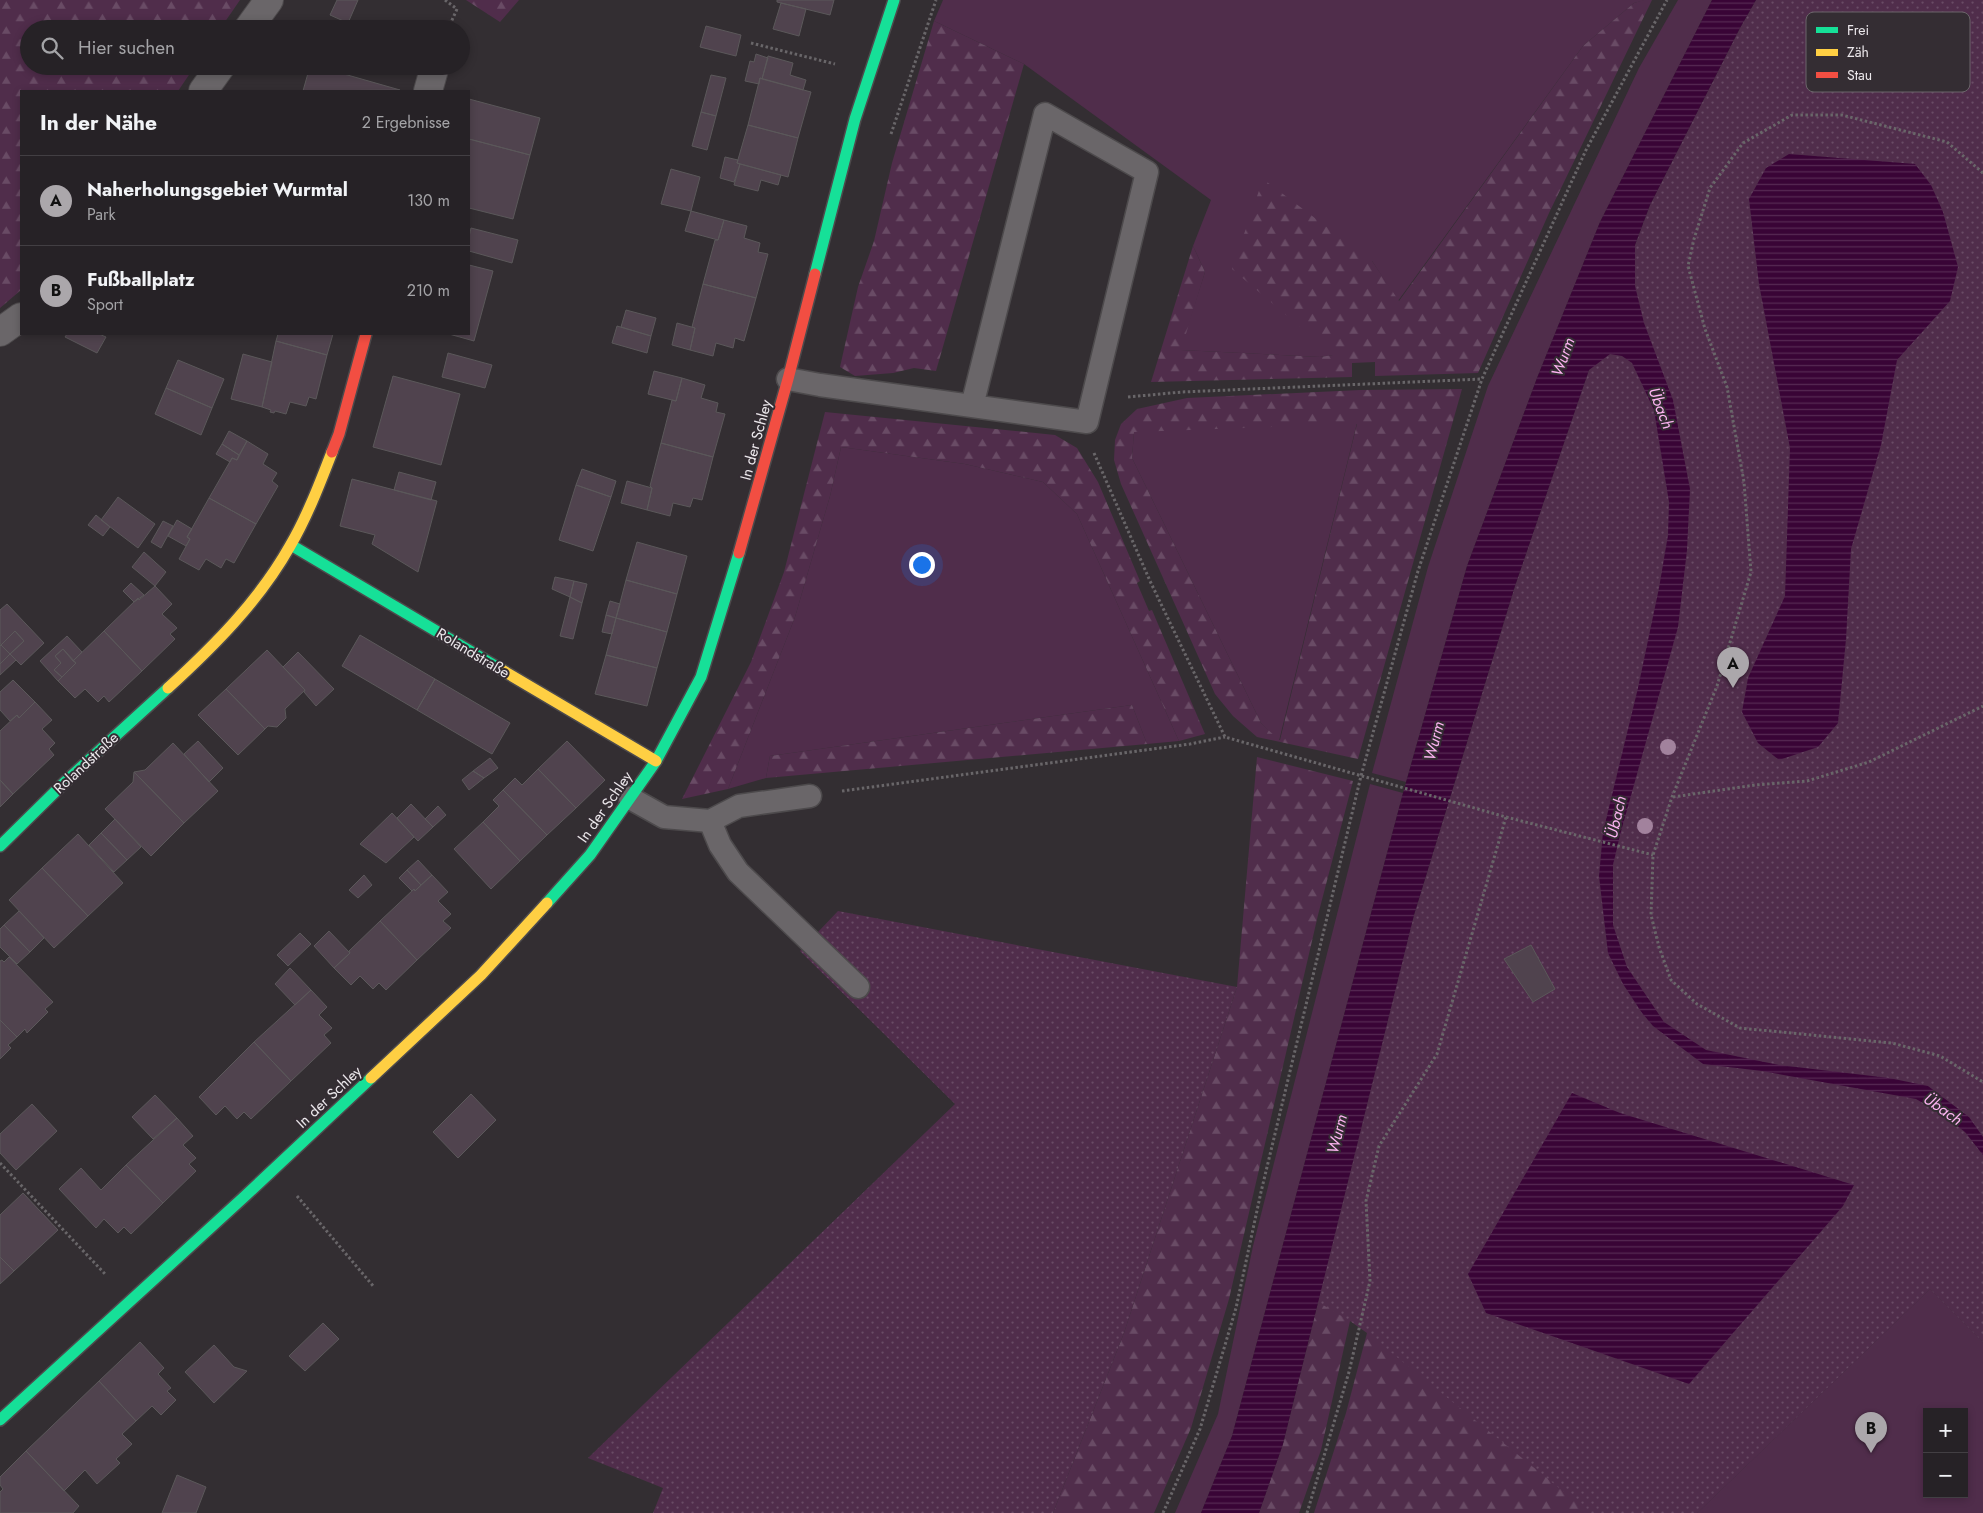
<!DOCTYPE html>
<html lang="de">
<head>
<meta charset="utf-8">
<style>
	body { margin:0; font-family:Jost,sans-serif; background:#2e2a2e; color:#f1f3f6 }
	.controls { position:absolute; right:15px; bottom:15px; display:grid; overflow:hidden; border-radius:0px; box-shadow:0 2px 8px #0003 }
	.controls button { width:45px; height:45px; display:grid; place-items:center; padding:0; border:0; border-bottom:1px solid #423f43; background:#262226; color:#f1f3f6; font:25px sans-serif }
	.you { position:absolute; left:921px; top:564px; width:18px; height:18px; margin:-12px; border:4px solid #fff; border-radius:50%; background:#1a73e8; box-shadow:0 0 0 8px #1a73e833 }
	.badge { display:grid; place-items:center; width:32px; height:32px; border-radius:50%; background:#aba7ab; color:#111; font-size:16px; font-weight:700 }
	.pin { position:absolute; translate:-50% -41px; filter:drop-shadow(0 1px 2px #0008) }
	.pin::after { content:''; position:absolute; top:26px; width:18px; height:15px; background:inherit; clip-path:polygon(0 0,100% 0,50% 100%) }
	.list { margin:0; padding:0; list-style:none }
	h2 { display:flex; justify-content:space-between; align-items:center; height:65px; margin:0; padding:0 20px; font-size:21px }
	h2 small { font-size:16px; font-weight:400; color:#a4a4a7 }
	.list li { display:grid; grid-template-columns:32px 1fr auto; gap:15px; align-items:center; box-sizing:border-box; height:90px; padding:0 20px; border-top:1px solid #423f43 }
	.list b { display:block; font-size:19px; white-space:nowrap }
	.list p { margin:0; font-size:16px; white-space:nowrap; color:#a4a4a7 }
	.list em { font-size:16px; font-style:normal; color:#a4a4a7 }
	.icon { flex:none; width:28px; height:28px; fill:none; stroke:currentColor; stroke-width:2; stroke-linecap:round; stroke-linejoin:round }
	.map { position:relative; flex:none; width:1983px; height:1513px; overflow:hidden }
	.search { position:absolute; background:#262226; box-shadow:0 2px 8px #0003; left:20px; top:20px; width:450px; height:55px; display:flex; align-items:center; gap:12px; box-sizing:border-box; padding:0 18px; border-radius:28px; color:#a4a4a7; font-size:19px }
	.panel { position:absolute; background:#262226; box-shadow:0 2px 8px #0003; left:20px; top:90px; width:450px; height:245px; border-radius:0px }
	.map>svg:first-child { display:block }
	.grass { fill:#502d4b; fill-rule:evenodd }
	.forest { fill:url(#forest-firs); fill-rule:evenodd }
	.park { fill:url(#park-dots) }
	.water { fill:url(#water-rules) }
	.building { fill:#50434e; stroke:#5b585a }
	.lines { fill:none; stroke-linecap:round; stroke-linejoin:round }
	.lane-casing { stroke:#4d4a4c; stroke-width:25 }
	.street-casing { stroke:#4d4a4c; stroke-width:30 }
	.fast-casing { stroke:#4d4a4c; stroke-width:14 }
	.slow-casing { stroke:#4d4a4c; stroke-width:14 }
	.jam-casing { stroke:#4d4a4c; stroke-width:14 }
	.path { stroke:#696669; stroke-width:3; stroke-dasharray:2.5 2.5; stroke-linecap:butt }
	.lane { stroke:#6a6669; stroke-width:22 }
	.street { stroke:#6a6669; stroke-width:28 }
	.fast { stroke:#16e098; stroke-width:11 }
	.slow { stroke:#ffcf43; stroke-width:11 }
	.jam { stroke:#f24e42; stroke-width:11 }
	.tree { fill:#a2829d }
	.labels { text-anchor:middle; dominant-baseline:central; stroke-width:4; stroke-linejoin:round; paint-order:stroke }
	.street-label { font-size:15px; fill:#ece8ec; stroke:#342d33 }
	.water-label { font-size:16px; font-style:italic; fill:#fdb4f2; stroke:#342d33 }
	.key { fill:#342d33; stroke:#6b656a; stroke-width:1 }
	.key-label { font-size:14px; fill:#ece8ec }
</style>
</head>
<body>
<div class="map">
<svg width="1983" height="1513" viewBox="0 0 1983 1513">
	<defs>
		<pattern id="forest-firs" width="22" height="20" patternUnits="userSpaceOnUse" patternTransform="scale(1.25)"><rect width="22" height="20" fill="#502d4b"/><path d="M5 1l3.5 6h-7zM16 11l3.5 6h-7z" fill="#694b65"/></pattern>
		<pattern id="park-dots" width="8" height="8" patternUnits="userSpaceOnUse" patternTransform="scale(1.25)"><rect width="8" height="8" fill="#502d4b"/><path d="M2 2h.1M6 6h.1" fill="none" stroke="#694b65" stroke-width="1.8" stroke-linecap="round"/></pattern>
		<pattern id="water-rules" width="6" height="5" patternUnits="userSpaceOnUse" patternTransform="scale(1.25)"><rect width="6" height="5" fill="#390436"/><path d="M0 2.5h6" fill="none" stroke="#562953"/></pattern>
	</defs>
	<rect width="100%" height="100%" fill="#332e32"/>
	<!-- grass -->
	<path class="grass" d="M943,0H1646L1634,3L1583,46L1398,301L1372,261L1334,355L1320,357L1180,350L1205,272L1193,246L1211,200L1024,64L934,21Z
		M1678,0H1712L1600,222L1537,378L1467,566L1406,782L1372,773L1428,567L1488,386L1639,68Z
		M1357,423L1279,741L1261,723L1132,458L1134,431Z
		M841,447L965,464L1043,482L1077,514L1179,741L1147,744L1132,705L770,756L766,778L728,789L795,617L830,496Z
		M1370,784L1403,793L1232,1436L1201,1513H1175L1218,1414L1253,1246Z
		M1930,1289L1983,1342V1513H1697ZM1927,1412H1964V1494H1927Z"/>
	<!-- forest -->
	<path class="forest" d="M0,0H240L220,29H29V66H195L178,91H21V290L0,308Z
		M466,0H519L500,22Z
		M1644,0H1652L1549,213L1478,373L1375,376V362L1352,363V377L1151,382L1193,246L1205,272L1181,350L1320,357L1333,355L1232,269L1263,179L1372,261L1399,301L1583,46L1634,3Z
		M934,21L1024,64L936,371L914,368L893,373L855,376L840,367L858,287L874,241L892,163Z
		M1462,389L1358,759L1257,737L1233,716L1215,694L1121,484L1114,460L1115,440L1121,424L1137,409L1187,398L1360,390ZM1357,424L1280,740H1279L1261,723L1132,458L1134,432Z
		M825,412L1055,435L1077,448L1098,482L1140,581L1137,583L1149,611L1152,610L1205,734L1179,741L1077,514L1043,482L965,464L841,447L830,496L795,617L728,789L682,799L751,662L784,572Z
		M1132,705L1147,744L766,778L770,756Z
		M1257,757L1353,781L1318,915L1229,1299L1191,1428L1154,1513H1053L1124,1333L1237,987Z
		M1414,915L1350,1321L1321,1450L1299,1513H1259L1283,1444Z
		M1909,1227L1983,1342L1930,1289L1697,1513H1314L1346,1413L1367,1333Z"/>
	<!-- park -->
	<path class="park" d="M1756,0H1983V1342L1930,1289L1697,1513H1590L1367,1333L1350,1321L1318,1302L1414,915L1515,586L1595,352L1650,205L1740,28Z
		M838,911L1237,987L1124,1333L1053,1513H653L663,1488L588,1458L955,1104L800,951Z"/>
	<!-- water -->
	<path class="water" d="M1712,0H1756L1740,28L1650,205L1635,245V286L1644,323L1673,400L1690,489L1687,550L1678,627L1620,835L1613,865V925L1627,967L1664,1022L1706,1050L1779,1065L1889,1078L1928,1086L1969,1117L1983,1137V1155L1965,1132L1942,1114L1916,1099L1762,1071L1703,1064L1653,1026L1642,1013L1623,984L1608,953L1599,876L1603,832L1638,688L1659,588L1668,535L1669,502L1654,410L1632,363L1622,356L1610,354L1589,370L1515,586L1414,915L1283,1444L1259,1513H1201L1232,1436L1403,793L1467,566L1537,378L1600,222Z
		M1789,154L1915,164L1931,185L1943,212L1958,267L1950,301L1897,360L1881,445L1851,549L1846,639L1838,723L1818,747L1779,760L1758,743L1742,712L1748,678L1785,596L1790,448L1759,284L1749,199L1766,168Z
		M1572,1093L1620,1113L1854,1185L1843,1206L1689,1384L1486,1313L1468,1274Z"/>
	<!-- building -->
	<path class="building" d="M337,0H358L348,23L330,15Z
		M777,0H834L830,15L777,2Z
		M781,3L806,9L799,36L773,29Z
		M706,26L741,35L736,56L700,47Z
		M756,54L768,58L762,79L760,78L759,84L745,81L750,61L754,62Z
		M768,56L793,63L790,75L806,80L803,90L762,79Z
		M310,66H316L400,90L303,91Z
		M711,75L726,78L716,116L701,112Z
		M760,78L811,92L798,138L748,125Z
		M469,99L540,118L530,155L469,139Z
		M701,112L716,116L707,150L692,146Z
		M748,125L798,138L788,177L737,163Z
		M469,139L530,155L513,219L469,208Z
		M725,157L738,160L737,163L740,164L734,182L720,178Z
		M740,164L781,175L778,185L761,180L758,191L734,185Z
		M671,169L700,177L691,211L661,204Z
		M691,211L724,220L718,240L685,231Z
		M724,220L747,226L744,238L760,243L758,252L768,254L756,298L703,284L715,240H718Z
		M471,228L518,240L512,263L469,251V237Z
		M469,265L493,271L474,341L449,334H469Z
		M703,284L756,298L744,341L735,338L733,348L716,343L713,356L690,350L695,328L692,327Z
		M626,310L656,318L651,336L621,327Z
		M677,323L695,328L690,350L672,345Z
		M617,326L651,336L647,353L612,343Z
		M67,334H99L106,337L97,353L65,337Z
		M278,334H333L327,355L276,341Z
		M276,341L327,355L316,399L309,397L306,406L290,402L286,414L275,411L274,413L270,412L271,410L262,407Z
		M448,353L492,365L485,388L442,377Z
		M243,354L272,362L262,407L231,399Z
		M178,360L224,379L212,408L166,388Z
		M654,371L682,378L676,401L648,394Z
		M393,376L460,394L441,465L373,447Z
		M682,378L705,385L701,398L718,403L716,412L725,414L713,457L661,443L672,400L676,401Z
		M166,388L212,408L201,435L155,414Z
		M229,431L247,441L239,455L222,444Z
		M247,441L268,454L263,464L277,473L272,481L278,486L256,524L209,498L232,458L237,460Z
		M661,443L713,457L702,500L693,498L690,507L673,503L670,516L647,510L652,488L650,486Z
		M222,444L239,455L237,460L232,458L230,462L216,454Z
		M582,469L616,481L611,497L576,485Z
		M399,472L436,482L431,500L394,490Z
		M352,479L437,501L418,572L372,544L375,535L340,526Z
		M627,481L652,488L647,510L621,503Z
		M576,485L611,497L593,551L559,540Z
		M118,497L155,524L138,548L101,520Z
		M209,498L256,524L234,563L226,559L221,568L206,559L199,570L179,559L190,539L187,537Z
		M96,515L110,527L103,536L88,525Z
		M177,520L192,529L187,537L190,539L186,546L168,536Z
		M163,521L173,526L161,548L151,542Z
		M637,542L687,556L677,594L626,580Z
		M144,552L166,572L155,586L132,567Z
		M555,577L574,581L570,597L552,589Z
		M626,580L677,594L667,632L616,618Z
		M574,581L587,584L582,603L570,597Z
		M131,583L144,595L134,602L123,591Z
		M155,586L172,604L162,614L177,628L170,634L175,639L142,671L104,631L138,598L139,600Z
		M570,597L582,603L573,639L560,636Z
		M610,601L620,604L616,618L606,615Z
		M7,604L44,643L21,665L10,654L24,641L15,631L1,645L0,643V610Z
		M606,615L616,618L612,634L602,632Z
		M616,618L667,632L657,668L606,655Z
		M15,631L24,641L10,654L1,645Z
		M104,631L142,671L109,702L104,696L98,702L85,689L75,698L58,681L76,663L73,661Z
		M360,635L435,679L417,710L342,666Z
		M67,636L82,652L73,661L63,649L55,656L61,663L54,670L62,677L58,681L40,661Z
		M1,645L10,654L0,664V646Z
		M63,649L76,663L62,677L54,670L61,663L55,656Z
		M267,650L305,690L285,709L286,718L277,727L268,726L265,729L226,689Z
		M298,652L334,689L316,706L304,692L305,690L283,667Z
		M10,654L16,660L0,675V664Z
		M606,655L657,668L647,706L595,694Z
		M435,679L510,723L492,754L417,710Z
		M13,680L35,702L19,718L17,715L10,721L0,710V692Z
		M226,689L265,729L238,755L198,715Z
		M35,702L52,720L42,729L55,743L49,749L54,755L13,794L0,780V731L17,715L19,718Z
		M198,741L223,768L209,782L184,754Z
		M567,741L605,780L576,808L538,769Z
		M173,743L218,791L184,823L134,772L145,770Z
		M490,758L498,768L484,778L473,771Z
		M538,769L576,808L547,835L503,790L515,778L522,785Z
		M473,771L484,778L469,790L462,780Z
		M134,772L184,823L151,856L105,809L133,782Z
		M0,780L13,794L0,807Z
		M503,790L547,835L520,861L483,822L499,806L493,800Z
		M411,804L433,827L418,841L397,818Z
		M438,806L446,815L433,827L425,819Z
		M392,813L414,837L386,863L360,844Z
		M115,819L141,847L127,860L101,833Z
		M483,822L520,861L491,889L454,849Z
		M101,833L127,860L114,872L89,845Z
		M78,834L123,883L88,916L42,868Z
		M418,860L432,875L421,885L407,870Z
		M42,868L88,916L54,948L9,900Z
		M407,870L421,885L415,891L414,889L412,891L399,878Z
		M364,875L372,885L358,898L349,890Z
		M432,875L448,892L438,901L451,914L443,921L451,928L417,960L380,921L414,889L415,891Z
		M19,911L44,938L30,952L4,925Z
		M380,921L417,960L386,990L379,983L373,989L360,976L351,985L334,968L350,953L349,951Z
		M4,925L30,952L17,964L0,947V929Z
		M329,931L350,953L334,968L314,946Z
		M300,933L311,944L288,966L277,955Z
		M1531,945L1555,989L1533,1002L1504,959Z
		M9,957L53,1002L45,1009L48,1012L27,1033L25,1029L17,1037L0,1020V961L2,960L4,962Z
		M290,968L311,990L295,1005L275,984Z
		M311,990L327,1007L319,1015L332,1028L324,1035L331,1043L291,1081L254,1042Z
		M0,1020L17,1037L8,1045L11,1048L0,1059Z
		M254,1042L291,1081L251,1119L244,1112L237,1119L225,1106L216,1115L199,1097Z
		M471,1094L496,1120L458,1158L433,1132Z
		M155,1095L177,1118L153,1139L132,1117Z
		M32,1104L57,1131L16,1170L0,1153V1134Z
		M177,1118L193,1136L183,1145L196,1158L189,1164L196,1171L163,1203L126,1165Z
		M126,1165L163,1203L131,1234L124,1227L118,1233L104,1219L96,1228L59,1189L81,1168L101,1190Z
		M23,1193L58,1230L14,1271L0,1257V1215Z
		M0,1257L14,1271L0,1284Z
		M323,1323L339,1339L305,1371L289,1356Z
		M140,1342L164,1368L158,1374L171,1388L167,1391L176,1400L161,1415L152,1406L136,1421L99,1381Z
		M214,1345L234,1367L247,1371L214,1403L185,1372Z
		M99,1381L136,1421L122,1434L132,1444L116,1459L120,1463L97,1484L85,1470L64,1491L26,1451Z
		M26,1451L79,1506L73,1513H0V1492L3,1489L0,1485V1477Z
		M177,1475L206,1487L196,1513H162Z"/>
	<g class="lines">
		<defs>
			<path id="lane" d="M788,379L820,385L1087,422L1147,172L1045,114L972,406
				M630,798L664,817L710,821L739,806L810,796
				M710,821L720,845L738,872L858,987"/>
			<path id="street" d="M248,29L269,0
				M203,91L221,66
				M428,91L435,66
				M0,332L21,317"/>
			<path id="fast" d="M815,274L855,119L894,0
				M291,545L502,670
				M0,846L66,781L168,688
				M547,903L590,855L656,761L701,677L739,553
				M0,1420L244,1197L371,1078"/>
			<path id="slow" d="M502,670L656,761
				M168,688C214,646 259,601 290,546C307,517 320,483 332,452
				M371,1078L481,975L547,903"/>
			<path id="jam" d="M332,452L339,434L366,334
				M739,553L788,379L815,274"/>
		</defs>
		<!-- lane casing -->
		<use href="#lane" class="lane-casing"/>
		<!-- street casing -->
		<use href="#street" class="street-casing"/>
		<!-- fast casing -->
		<use href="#fast" class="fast-casing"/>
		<!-- slow casing -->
		<use href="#slow" class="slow-casing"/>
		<!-- jam casing -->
		<use href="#jam" class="jam-casing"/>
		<!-- path -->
		<path class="path" d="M445,0L457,9L448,29
			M751,43L835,64
			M891,134L936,0
			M1983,173L1947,142L1842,115H1792L1743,143L1710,188L1694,239L1688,266L1705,329L1727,387L1744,482L1751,572L1717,686L1672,797L1653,855L1651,915L1659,947L1671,980L1697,1004L1740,1028L1892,1043L1940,1056L1983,1082
			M1128,397L1182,392L1482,379
			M1094,453L1150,581L1225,737L1506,817L1653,855
			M842,791L1190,744L1225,737
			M1673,797L1755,785L1807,781L1869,762L1983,706
			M0,1163L106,1275
			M297,1196L374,1287
			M1163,1513L1200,1429L1236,1308L1261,1192L1361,776L1418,571L1482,379L1586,150L1667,0
			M1307,1513L1349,1372L1370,1281L1366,1201L1379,1146L1437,1054L1506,817"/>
		<!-- lane -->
		<use href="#lane" class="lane"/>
		<!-- street -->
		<use href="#street" class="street"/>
		<!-- fast -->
		<use href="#fast" class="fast"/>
		<!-- slow -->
		<use href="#slow" class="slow"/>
		<!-- jam -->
		<use href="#jam" class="jam"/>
	</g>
	<!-- trees -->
	<g class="tree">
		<circle cx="1668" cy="747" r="8"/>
		<circle cx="1645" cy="826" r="8"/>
	</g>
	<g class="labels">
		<!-- street labels -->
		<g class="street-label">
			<text transform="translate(756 440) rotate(-75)">In der Schley</text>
			<text transform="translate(473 653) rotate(31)">Rolandstraße</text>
			<text transform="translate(86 763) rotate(-43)">Rolandstraße</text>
			<text transform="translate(605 807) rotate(-55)">In der Schley</text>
			<text transform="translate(329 1097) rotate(-43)">In der Schley</text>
		</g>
		<!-- water labels -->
		<g class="water-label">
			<text transform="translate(1563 357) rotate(-70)">Wurm</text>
			<text transform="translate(1661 408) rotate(69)">Übach</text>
			<text transform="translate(1434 741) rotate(-76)">Wurm</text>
			<text transform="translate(1616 817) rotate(-77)">Übach</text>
			<text transform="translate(1943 1109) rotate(35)">Übach</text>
			<text transform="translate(1337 1134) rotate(-76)">Wurm</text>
		</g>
	</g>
	<!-- legend -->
	<rect x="1806" y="12" width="164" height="80" rx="8" class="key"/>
	<rect x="1816" y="27" width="22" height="6" fill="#16e098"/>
	<rect x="1816" y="49" width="22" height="7" fill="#ffcf43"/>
	<rect x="1816" y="72" width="22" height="6" fill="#f24e42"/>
	<g class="key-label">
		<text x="1847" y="35">Frei</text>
		<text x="1847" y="57">Zäh</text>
		<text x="1847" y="80">Stau</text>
	</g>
</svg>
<div class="controls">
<button>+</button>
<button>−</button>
</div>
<div class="you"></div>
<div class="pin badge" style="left:1733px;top:688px">A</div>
<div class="pin badge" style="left:1871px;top:1453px">B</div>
<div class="search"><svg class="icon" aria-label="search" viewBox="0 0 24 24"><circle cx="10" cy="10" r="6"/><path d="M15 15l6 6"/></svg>Hier suchen</div>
<section class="panel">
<h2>In der Nähe<small>2 Ergebnisse</small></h2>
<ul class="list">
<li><span class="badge">A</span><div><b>Naherholungsgebiet Wurmtal</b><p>Park</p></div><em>130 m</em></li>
<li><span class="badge">B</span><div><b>Fußballplatz</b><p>Sport</p></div><em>210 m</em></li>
</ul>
</section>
</div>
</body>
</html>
